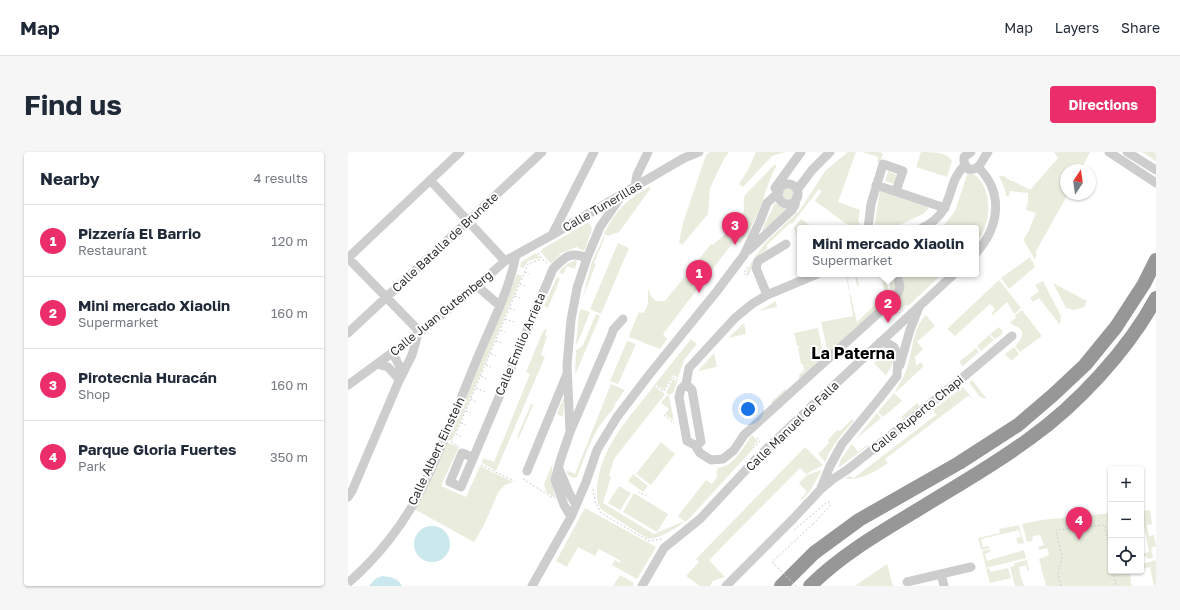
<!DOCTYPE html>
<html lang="en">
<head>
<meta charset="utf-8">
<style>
	body { margin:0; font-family:"Golos Text",sans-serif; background:#f6f6f7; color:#1f2937 }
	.controls { position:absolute; right:12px; bottom:12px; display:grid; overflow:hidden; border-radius:4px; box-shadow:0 1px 3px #0004 }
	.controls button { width:36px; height:36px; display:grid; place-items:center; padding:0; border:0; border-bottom:1px solid #e0e1e3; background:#fff; color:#1f2937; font:20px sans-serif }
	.compass { position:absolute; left:712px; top:12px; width:36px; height:36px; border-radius:50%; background:#fff; box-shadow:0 1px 3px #0004; rotate:13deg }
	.you { position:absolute; left:400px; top:257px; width:14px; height:14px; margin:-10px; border:3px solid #fff; border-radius:50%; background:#1a73e8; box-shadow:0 0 0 6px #1a73e833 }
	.badge { display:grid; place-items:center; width:26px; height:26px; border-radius:50%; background:#eb2e69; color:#fff; font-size:13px; font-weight:700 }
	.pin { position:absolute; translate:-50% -33px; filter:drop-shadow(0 1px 2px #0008) }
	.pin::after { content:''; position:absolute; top:21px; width:14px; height:12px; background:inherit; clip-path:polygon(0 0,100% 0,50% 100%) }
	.popup { position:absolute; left:449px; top:73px; width:182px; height:52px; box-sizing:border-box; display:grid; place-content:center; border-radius:4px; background:#fff; filter:drop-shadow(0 1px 3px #0005); font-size:13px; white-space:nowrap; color:#747a83 }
	.popup b { font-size:15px; color:#1f2937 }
	.popup::after { content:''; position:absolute; left:50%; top:100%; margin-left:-8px; border:8px solid transparent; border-top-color:#fff }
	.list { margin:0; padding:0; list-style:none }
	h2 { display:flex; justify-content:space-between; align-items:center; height:52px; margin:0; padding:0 16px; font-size:17px }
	h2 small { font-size:13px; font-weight:400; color:#747a83 }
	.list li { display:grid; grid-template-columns:26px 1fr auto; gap:12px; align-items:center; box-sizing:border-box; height:72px; padding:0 16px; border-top:1px solid #e0e1e3 }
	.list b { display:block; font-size:15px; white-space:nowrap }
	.list p { margin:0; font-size:13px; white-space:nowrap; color:#747a83 }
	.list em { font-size:13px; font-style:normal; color:#747a83 }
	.icon { flex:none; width:22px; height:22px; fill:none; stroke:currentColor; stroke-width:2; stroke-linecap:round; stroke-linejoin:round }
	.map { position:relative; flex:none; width:808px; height:434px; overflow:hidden; border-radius:4px }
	header { display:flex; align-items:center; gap:24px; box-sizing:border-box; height:56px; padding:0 20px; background:#fff; border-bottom:1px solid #e0e1e3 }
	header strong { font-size:19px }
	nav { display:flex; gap:22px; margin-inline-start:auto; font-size:14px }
	.intro { display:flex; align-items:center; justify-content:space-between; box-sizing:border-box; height:96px; padding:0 24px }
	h1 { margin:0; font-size:28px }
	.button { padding:10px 18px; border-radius:4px; background:#eb2e69; color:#fff; font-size:14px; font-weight:700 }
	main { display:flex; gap:24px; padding:0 24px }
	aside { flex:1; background:#fff; border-radius:4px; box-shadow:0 1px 3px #0004 }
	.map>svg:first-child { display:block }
	.green { fill:#eaedde }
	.water { fill:#cae8ee }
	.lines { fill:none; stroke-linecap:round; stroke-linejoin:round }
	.path { stroke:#cdcdcd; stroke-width:1; stroke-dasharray:2 2; stroke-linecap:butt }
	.minor { stroke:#cdcdcd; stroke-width:9 }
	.highway { stroke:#979797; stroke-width:14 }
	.path-bridge { stroke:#cdcdcd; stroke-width:1; stroke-dasharray:2 2; stroke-linecap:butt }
	.labels { text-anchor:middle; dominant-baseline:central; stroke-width:4; stroke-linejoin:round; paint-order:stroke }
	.street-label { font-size:12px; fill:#303030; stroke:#fff }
	.district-label { font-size:16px; font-weight:bold; fill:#000; stroke:#fff }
</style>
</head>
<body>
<header>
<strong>Map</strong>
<nav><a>Map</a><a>Layers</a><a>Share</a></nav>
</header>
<div class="intro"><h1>Find us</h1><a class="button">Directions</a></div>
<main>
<aside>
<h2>Nearby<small>4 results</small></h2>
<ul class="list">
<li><span class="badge">1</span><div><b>Pizzería El Barrio</b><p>Restaurant</p></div><em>120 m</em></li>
<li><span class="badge">2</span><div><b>Mini mercado Xiaolin</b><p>Supermarket</p></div><em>160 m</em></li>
<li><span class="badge">3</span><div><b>Pirotecnia Huracán</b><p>Shop</p></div><em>160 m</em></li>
<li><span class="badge">4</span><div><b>Parque Gloria Fuertes</b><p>Park</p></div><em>350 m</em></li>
</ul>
</aside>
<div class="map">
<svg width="808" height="434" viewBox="0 0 808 434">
	<rect width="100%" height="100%" fill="#fff"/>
	<!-- green -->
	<path class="green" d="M362,0H381L376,7L362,36L360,62L334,93L331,90L335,71L358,3Z
		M408,0H437L424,4L395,35L391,32L401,16Z
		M500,0H508L490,50L512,58L510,70L515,74V76H504L467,49L473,40L471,37L444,72L443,71L441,72L419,93V97C411,102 403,110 402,121L399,122V120L403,111L418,90L452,58L477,19Z
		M515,0H532L535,2L532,11L529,10L530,5Z
		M573,0C585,0 599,0 604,9L599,25L568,15Z
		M706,0H742L733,18H718V42H720L687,101L689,102L687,107L686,106L676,89V87L681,78L688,61L678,58L679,53L680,52V41L662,39L661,44H658L657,37L651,24H656L663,29H665L682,38L710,6Z
		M794,0H808V9Z
		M426,13H429C420,28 417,45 410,61C405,72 399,82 392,91L387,88L315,182L319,187L312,197L281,185L282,181L291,160L296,161L300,152V138H301L302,143L308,149H317L363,92L365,93C373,85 389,74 394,64C398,57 394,50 397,43Z
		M540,19L549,23L546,32L537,29Z
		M620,20H623C627,23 631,26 634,31C645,49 641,75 628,91V76H594L607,59Z
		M301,35L303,36L271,80L260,84L256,82C268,58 278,48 301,35Z
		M434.5 42a5.5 5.5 0 1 1 11 0a5.5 5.5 0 1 1-11 0Z
		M532,39L580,55V57L575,62L545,76H526Z
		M427,51L440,57L415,79L414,78Z
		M453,67L466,76H452V90L446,76Z
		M241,70L244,77L237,98L235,99L229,95L211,102L212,103L203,112L193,100L194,97Z
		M256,84L257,85L246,111L248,112L235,145L243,112Z
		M270,91L281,96L253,162L242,157Z
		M188,101L192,106L180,109L176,116L172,115L173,110Z
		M682,105L687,115L661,137L653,126Z
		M228,108L229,109L227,117L219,114L215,122L211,121C214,115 221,110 228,108Z
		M169,122L174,124L104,289L99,287Z
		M497,122H509L511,134H509L507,124L499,126L502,138H501Z
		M533,122H538L541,144L538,147Z
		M540,122H545L550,134L544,145Z
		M551,122H561L563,125L567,122H594L560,154L558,153L551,159L546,154L552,148L551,146L555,139Z
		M209,125L212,127L200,156L196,154Z
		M651,128L673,156L666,162L659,150L645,163L643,162L647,157L642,152L607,184L599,177Z
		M695,129L713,164L712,173L691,146L685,150L682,146L691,139L687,133Z
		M705,131L739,149L736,155L726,158L718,156Z
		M501,141H502L509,170L529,151L533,155L483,201L480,196L479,197L473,170L505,164Z
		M428,149L429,155L411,159Z
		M233,157L242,160L230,190L228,192L231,161Z
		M674,158L694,184L672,200L667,194C672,189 678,182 671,176C667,173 665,174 662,170L668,166L667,163Z
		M248,162L252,164L228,221H227L228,198L232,196L235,193Z
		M578,163L587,174L569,190L575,197L567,205L568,214L573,210L576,214L548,240L547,239C551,233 555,226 558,219C565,201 563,178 578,163Z
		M396,171L398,182L380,186Z
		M651,175L655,180L653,183L647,187L642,182Z
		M470,176L475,201L472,203L476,207L426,253L423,250L437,237L440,239L451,229V223L456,218L455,212H453L450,196H451V194H449L446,181Z
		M197,177L199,178L197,183L199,184L193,203L197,205L148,319L134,311L135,306L146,310L182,222L178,220L195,179L196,180Z
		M641,183L646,188L633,199L629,194Z
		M343,187L349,192L336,208L330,226L325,223L316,238L307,232Z
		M279,189L288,192L270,232L262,229Z
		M666,195L671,202L663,209L657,202Z
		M628,196L631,200L615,214L611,210Z
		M541,198L544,201L545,211L538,224L526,211Z
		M366,201L369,215L350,219Z
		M325,227L329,229L326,240L321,243L318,241Z
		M624,228L639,247L632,245L621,231L622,232V230Z
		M263,232L277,238L266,253L267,254L250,276L240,296L229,325L225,326L220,323L218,318L227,322Z
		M306,234L317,242L266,307L261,324L263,325L255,351L306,382L334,370L335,371C325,378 313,386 300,387L254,358C249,352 249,346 249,338C251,296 281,266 306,234Z
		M615,235L624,246L620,244L537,307L540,311C527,320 515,327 499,327L497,326L501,324L506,326L588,263L585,258Z
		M546,241L554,249L535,265L530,260Z
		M319,243L321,244L326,269L317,262L321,257L313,251Z
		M215,247H216L215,265L209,262Z
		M569,251L572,254L555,267L553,265Z
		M183,252L185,253L171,286L169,285Z
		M529,261L533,266L508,287Z
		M504,267L506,269C495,281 483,294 477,310L470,302L481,291L480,288L489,278L492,279Z
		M404,283L410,289L404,296L405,297L339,369L337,370L330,364L358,328L364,332L370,323L368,321L370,316C387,314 395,295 404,283Z
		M98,290L111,295L93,334L118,345L132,314L165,330L157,333L151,339L136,373L126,390L66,357Z
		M313,290L327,302L303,333L288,322Z
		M504,292L510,300L519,293L520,294L490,316L493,307Z
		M457,295L475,313L458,322L452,316L361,408L377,425L365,429L362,434H352L338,424L351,410L348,407Z
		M205,310C203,324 204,333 208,347L198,340L196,332Z
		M474,318L462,339L454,348L453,346L459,340L451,331L459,323Z
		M285,322L300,334L295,340L280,329Z
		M271,334L283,341L272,358L260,351Z
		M286,341L320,362L309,380L275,360Z
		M237,356L308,395L289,427L264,413L267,408L272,411L273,409L251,397L247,404L230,395L219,415L208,409Z
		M802,358L804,372L799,373L801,384L806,383L808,394L803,396L805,406L799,407V404L793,406V402L801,400L793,359Z
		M763,361V419H782L783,432L785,434H698L691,407L701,403L699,396L691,398L690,395L696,393L692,383L685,384L684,389L679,390L674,372L693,368Z
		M671,373L676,391L670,392L668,386L673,385L671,378L633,387L635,395L641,394V396L633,398L630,386L652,381L651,377Z
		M642,397V400L637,402L639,409L676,398L678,406L638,416L634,399Z
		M679,408L681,418H679L678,413L671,415L672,422L676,434H667L662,415L666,414L667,411Z
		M808,408V434H806L802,415L795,417L796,422H794L793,412Z
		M539,412L545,434H507L511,431Z
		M641,416L643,420L660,416L663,426L642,431L638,417Z
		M272,423L286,431L285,434H265Z"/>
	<!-- water -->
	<path class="water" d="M66 392a18 18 0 1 1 36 0a18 18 0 1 1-36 0Z
		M34,424C43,425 50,426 54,434H21L27,427Z"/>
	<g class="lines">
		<!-- path -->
		<path class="path" d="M190,101L194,107L200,112
			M400,115L396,121L398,124L401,122
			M177,120L182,122
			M172,132L177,134
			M167,144L172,146
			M162,156L167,158
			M548,158L551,161L558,155
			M157,167L166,170
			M153,178L158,180
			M148,189L153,191
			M143,202L148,204
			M138,213L143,215
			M133,224L138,227
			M306,233L316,239L325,225L330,228
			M128,236L137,240
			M123,247L128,250
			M118,259L123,261
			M316,263L326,271
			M113,271L118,273
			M109,279L180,112L194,107
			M108,282L113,285
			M103,290L111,294
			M405,296L412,289L408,285
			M133,313L166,329
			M175,327L205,346
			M245,337L247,349L253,361L301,389L314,387
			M290,341L291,340L298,344
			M446,378L478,351L481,350L482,352V354L465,372
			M765,419L768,434
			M713,434L710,421L714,406L708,378L757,373L763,407"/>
		<!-- minor -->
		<path class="minor" d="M623,0L616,5V10L620,17C633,19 633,8 640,0
			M761,0L808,31
			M779,0L808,18
			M82,28L157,109
			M430 42a10 10 0 1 1 20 0a10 10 0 1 1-20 0Z
			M528,33L597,56
			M287,34L289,23L300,0
			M427,36L453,0
			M449,38L464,18L482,0
			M520,76L523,52L535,12L555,19L548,39
			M574,76C609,59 596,33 617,13
			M204,83L246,0
			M401,98L444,58L447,53L448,46
			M628,101C651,75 656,42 631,16
			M0,106L112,0
			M0,106L72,180
			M129,134L151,153
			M419,143L408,116L410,109L438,92
			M0,181L194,0
			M44,200L52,215L50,224
			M29,212L40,215L49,225
			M552,213L562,178L571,155
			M338,232L344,238L353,290L347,293L339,289L331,245L333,237L338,232L341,216L387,166L404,152L419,143L469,122
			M0,233L70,182L129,134L157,109L204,83L336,6L351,0
			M222,280L219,213L223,168L229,136L239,106L252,75L274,43
			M347,293L352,301L363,308L375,307L386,298L396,283L546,147C554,136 553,134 548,122
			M124,305L114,301L102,330L113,335L205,117C217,105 221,99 239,106
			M211,317L221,341L228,353
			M179,319L219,222
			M473,336L482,314L494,292L531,247L549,224L550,205L546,195L541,192L532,190
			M0,345L4,339L50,231L64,203L70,182
			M223,365L216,353L207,328L213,306L222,280L264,182L265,178L275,167
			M593,422L596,434
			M559,430L623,415
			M0,431C29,406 56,372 73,338C94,297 111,250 129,207C143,173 161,139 168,103
			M184,434L223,365L238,330L249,298L269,265L301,223L369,139L396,103L412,69L419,51L431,40
			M294,434L316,396L352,367L409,306L467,251L606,122
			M378,434L445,367L473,337L485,327L499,318L613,227L664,184"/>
		<!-- highway -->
		<path class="highway" d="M433,434L466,401L511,368L611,311L670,273L705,243L737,213L768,175L796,132L808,108
			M462,434C494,402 533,380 571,357C608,334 646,313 681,287C729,253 780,198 808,146"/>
		<!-- path-bridge -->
		<path class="path-bridge" d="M448,434L424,410L465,372"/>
	</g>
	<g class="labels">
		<!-- street labels -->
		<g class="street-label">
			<text transform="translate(254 54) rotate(-30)">Calle Tunerillas</text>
			<text transform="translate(97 90) rotate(-43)">Calle Batalla de Brunete</text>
			<text transform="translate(93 161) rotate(-39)">Calle Juan Gutemberg</text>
			<text transform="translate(172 192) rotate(-67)">Calle Emilio Arrieta</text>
			<text transform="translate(569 262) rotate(-39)">Calle Ruperto Chapi</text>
			<text transform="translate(444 274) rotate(-44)">Calle Manuel de Falla</text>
			<text transform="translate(88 299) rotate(-65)">Calle Albert Einstein</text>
		</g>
		<!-- district labels -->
		<g class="district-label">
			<text x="505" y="201">La Paterna</text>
		</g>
	</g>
</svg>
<div class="controls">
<button>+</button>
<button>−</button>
<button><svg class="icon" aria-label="locate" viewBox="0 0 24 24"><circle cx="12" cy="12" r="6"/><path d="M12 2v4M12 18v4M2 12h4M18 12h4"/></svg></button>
</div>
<svg class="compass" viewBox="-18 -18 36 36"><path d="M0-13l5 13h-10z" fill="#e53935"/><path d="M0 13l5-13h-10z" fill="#747a83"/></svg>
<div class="you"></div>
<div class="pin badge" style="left:351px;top:141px">1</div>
<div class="pin badge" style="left:540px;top:171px">2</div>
<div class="popup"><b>Mini mercado Xiaolin</b>Supermarket</div>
<div class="pin badge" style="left:387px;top:93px">3</div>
<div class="pin badge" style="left:731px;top:388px">4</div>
</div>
</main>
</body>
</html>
